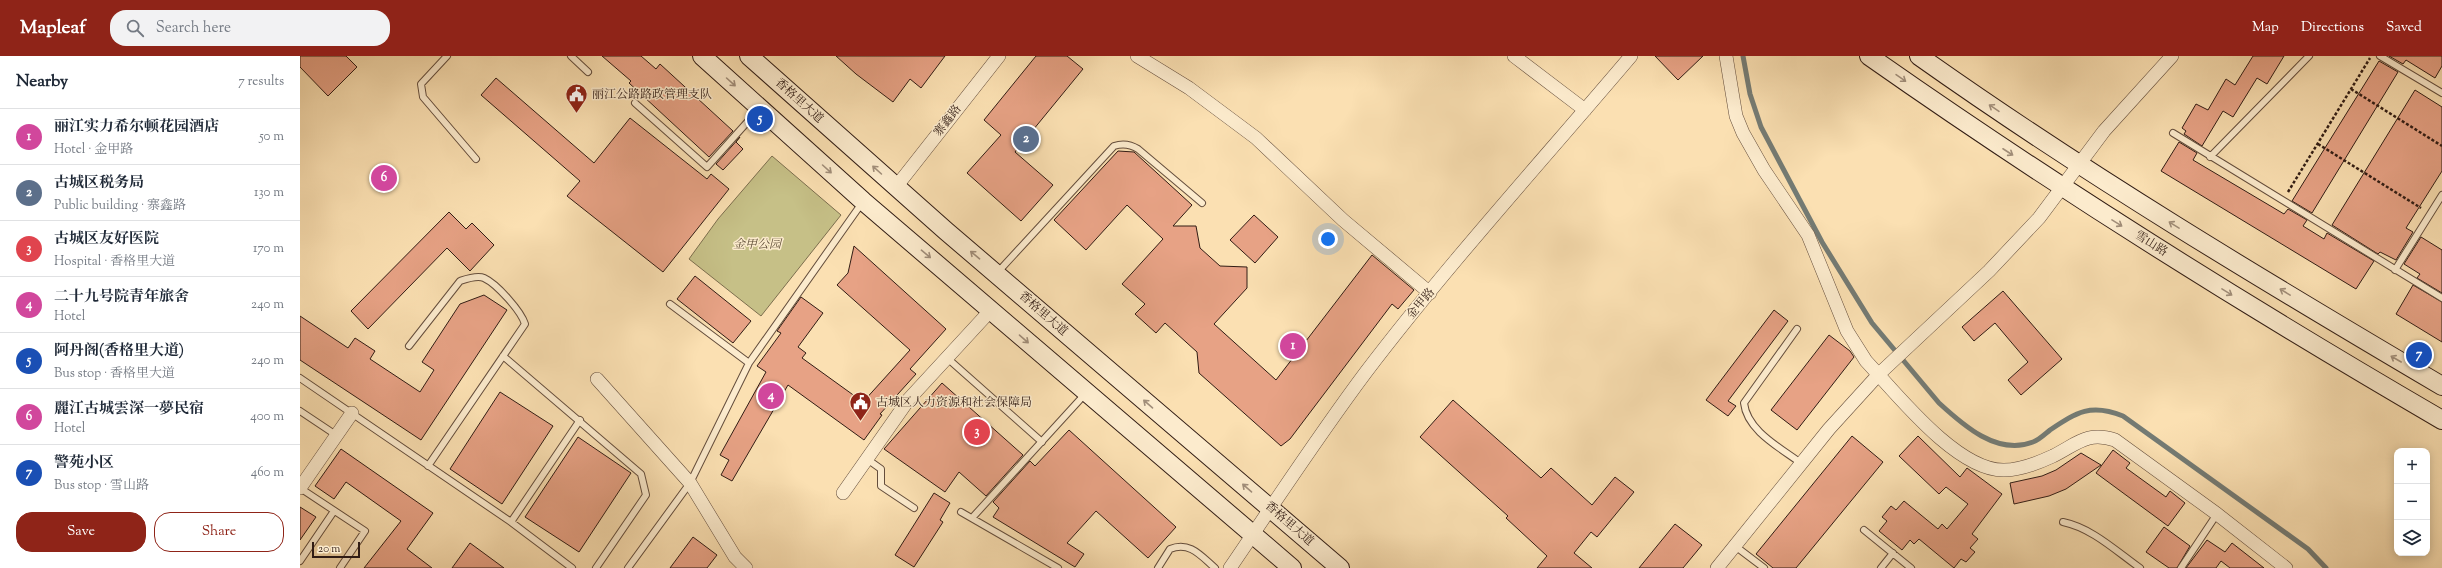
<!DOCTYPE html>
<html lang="en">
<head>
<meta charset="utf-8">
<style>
	body { margin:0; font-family:"Sorts Mill Goudy","Noto Serif SC",serif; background:#f2f2f3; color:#1f2937 }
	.controls { position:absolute; right:12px; bottom:12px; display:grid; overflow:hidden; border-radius:8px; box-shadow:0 2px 10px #0003 }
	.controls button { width:36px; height:36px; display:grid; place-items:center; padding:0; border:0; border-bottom:1px solid #e0e1e3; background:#fff; color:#1f2937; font:20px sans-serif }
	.scale { position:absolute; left:12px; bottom:10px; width:48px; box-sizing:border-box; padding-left:4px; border:2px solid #311c14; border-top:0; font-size:11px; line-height:14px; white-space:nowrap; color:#311c14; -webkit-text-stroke:3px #fcebcd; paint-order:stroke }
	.you { position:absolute; left:1028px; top:183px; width:14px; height:14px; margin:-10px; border:3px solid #fff; border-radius:50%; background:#1a73e8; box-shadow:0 0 0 6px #1a73e833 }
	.badge { display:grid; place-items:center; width:26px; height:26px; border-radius:50%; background:#8f2418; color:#fff; font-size:13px; font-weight:700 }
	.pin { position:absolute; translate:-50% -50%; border:2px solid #fff; box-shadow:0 1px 4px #0006 }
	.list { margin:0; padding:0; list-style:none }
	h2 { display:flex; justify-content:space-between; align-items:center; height:52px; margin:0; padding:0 16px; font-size:17px }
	h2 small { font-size:13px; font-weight:400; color:#747a83 }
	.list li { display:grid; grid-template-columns:26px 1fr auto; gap:12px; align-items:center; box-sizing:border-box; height:56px; padding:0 16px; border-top:1px solid #e0e1e3 }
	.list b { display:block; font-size:15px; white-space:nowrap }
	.list p { margin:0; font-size:13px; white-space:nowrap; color:#747a83 }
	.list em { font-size:13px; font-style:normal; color:#747a83 }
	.actions { display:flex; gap:8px; padding:12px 16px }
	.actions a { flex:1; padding:9px 0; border:1px solid #8f2418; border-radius:16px; text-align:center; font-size:14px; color:#8f2418 }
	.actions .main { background:#8f2418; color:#fff }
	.icon { flex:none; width:22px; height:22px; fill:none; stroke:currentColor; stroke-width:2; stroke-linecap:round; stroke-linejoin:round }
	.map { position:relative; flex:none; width:2142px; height:512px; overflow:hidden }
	header { display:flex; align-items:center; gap:24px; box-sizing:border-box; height:56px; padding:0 20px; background:#8f2418; color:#fff }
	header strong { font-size:19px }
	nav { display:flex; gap:22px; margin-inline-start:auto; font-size:14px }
	.search { width:280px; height:36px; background:#f2f2f3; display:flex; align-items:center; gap:10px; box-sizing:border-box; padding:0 14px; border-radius:16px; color:#747a83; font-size:15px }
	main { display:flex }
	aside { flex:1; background:#fff }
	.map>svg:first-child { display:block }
	.green { fill:#c6c087; stroke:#7c6e4e }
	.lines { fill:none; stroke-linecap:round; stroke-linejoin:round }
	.stream { stroke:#747b74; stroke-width:5 }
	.building { fill:#e7a285; stroke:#311c14 }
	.lane-casing { stroke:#644d3c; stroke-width:8 }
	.street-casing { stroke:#644d3c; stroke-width:14 }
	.secondary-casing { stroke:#311c14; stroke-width:20 }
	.path { stroke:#311c14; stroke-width:2.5; stroke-dasharray:3 2; stroke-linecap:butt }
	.lane { stroke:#fcebcd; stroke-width:6 }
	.street { stroke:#fcebcd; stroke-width:13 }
	.secondary { stroke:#fcebcd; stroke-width:18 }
	.oneway { stroke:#a18e7a }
	.labels { text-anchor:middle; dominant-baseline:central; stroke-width:3; stroke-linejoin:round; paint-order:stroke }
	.poi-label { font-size:12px; fill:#311c14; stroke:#fcebcd; text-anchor:start }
	.street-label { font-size:12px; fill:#311c14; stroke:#fcebcd }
	.park-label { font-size:12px; font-style:italic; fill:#5e4d36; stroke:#fcebcd }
</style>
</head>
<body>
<header>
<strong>Mapleaf</strong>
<div class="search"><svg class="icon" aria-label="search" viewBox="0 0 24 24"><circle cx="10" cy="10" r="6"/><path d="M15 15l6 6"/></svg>Search here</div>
<nav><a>Map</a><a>Directions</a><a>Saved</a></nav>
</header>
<main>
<aside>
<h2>Nearby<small>7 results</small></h2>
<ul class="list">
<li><span class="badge" style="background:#d1479c">1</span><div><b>丽江实力希尔顿花园酒店</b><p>Hotel · 金甲路</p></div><em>50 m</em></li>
<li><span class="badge" style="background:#5c6f8a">2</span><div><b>古城区税务局</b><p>Public building · 寨鑫路</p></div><em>130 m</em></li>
<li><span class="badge" style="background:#e0444e">3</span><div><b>古城区友好医院</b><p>Hospital · 香格里大道</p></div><em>170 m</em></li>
<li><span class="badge" style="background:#d1479c">4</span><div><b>二十九号院青年旅舍</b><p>Hotel</p></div><em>240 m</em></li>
<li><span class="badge" style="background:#1a4fb4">5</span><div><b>阿丹阁(香格里大道)</b><p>Bus stop · 香格里大道</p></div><em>240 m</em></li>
<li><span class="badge" style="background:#d1479c">6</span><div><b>麗江古城雲深一夢民宿</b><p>Hotel</p></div><em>400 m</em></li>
<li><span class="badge" style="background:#1a4fb4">7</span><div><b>警苑小区</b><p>Bus stop · 雪山路</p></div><em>460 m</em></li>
</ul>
<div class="actions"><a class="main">Save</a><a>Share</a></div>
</aside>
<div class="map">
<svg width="2142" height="512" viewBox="0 0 2142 512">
	<rect width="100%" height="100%" fill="#fbe0b2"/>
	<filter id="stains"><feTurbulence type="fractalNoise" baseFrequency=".005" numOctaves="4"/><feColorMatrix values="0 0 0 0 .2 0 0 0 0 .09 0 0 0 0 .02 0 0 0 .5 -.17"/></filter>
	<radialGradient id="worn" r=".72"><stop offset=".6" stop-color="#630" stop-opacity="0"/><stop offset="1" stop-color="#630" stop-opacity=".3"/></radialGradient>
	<!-- green -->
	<path class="green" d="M472,100L541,159L461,260L389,203L418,163Z"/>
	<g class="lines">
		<!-- stream -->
		<path class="stream" d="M1443,0L1450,38L1461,71L1522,186L1572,267L1639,347C1663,369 1697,400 1733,386C1739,384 1745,378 1750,374C1777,356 1791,347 1823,360L2008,493L2026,512"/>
	</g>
	<!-- building -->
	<path class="building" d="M0,0H46L57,11L28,40L0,11Z
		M302,0H341L356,13L360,8L433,75L409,101L329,27L331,25Z
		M536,0H645L621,32L610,23L593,46L556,18Z
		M736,0H767L783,13L715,96L753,129L721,165L667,117L701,79L684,64Z
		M1355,0H1403L1378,24Z
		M1953,0H1984L1967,28L1957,22L1933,61L1923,55L1902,90L1884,78L1886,75L1882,72L1896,48L1908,54L1926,23L1935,29Z
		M2089,0H2142V10L2135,22L2106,4L2103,8Z
		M2079,5L2098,16L2012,157L1992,145Z
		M196,22L294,107L330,62L407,123L411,118L429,133L363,216L267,140L280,125L181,39Z
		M2115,34L2142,51V115L2106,172L2113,176L2096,204L2080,196L2078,198L2032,169Z
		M440,81L436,86L443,93L423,114L416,108Z
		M1879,86L1897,97L1893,104L1984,158L1988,153L2007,164L2003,170L2024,183L2027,177L2074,205L2056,233L1861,115Z
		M818,95L834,96L892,149L873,170H896L900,192L920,210L947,211V232L914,268L976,324L1072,199L1114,234L1098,253L1092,248L990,383L981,390L899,317L897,296L865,267L856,277L835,258L845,248L822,228L863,183L827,149L786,194L754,164Z
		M149,156L166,173L172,167L194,189L170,215L147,192L68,273L51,255Z
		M954,159L978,181L955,207L930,184Z
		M2121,181L2142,194V237L2117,222L2120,218L2104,208Z
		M554,190L646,273L610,313L616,318L580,358L582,359L564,384L488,329L432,425L421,419L429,404L420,399L466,316L457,310L481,277L477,275L501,241L523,257L498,291L506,297L502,302L563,346L610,294L537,229L548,217Z
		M395,220L451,265L433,287L377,243Z
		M2113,229L2142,246V286L2096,258Z
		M1703,235L1762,303L1721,339L1708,324L1728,306L1695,267L1674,285L1662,271Z
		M184,239L207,254L121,384L0,304V260L48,292L55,282L75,295L70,303L120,336L134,314L122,306L160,248Z
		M1474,254L1488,265L1428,345L1436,350L1428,360L1406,344Z
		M1529,279L1550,295L1554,301L1497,374L1471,354Z
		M642,327L723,399L686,440L659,416L645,436L584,393Z
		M200,336L253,370L202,448L150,413Z
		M1153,344L1241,422L1251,412L1292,449L1315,421L1334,436L1297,481L1291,476L1274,497L1292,512H1237L1247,500L1206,462L1208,460L1120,381Z
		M769,374L876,471L848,502L796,455L767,487L784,498L775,511L693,461L699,452L693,446L730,405L735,410Z
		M1552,380L1583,406L1496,512H1473L1456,498Z
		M1618,380L1660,421L1667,412L1702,438L1672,478L1678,483L1670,492L1675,496L1666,506L1661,503L1654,512L1619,483L1614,488L1610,484L1602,494L1579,475L1587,465L1582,461L1591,450L1596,454L1604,445L1638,473L1642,468L1647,473L1668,448L1646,431L1639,438L1599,400Z
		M278,381L331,417L279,496L225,461Z
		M41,393L133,457L107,493L132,512H64L101,465L46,426L34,443L15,430Z
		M1813,394L1830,407L1826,412L1866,441L1870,435L1885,447L1868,470L1796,417Z
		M1781,397L1801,409L1766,433L1749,440L1714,448L1710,427L1742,420L1756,414Z
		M634,437L650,447L640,464L643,466L614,511L595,499Z
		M0,451L16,461L0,484Z
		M1375,468L1402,489L1383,512H1339Z
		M1864,471L1890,490L1877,512H1869L1846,496Z
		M393,481L417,499L407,512H370Z
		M1907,484L1925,496L1932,487L1964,512H1930L1921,505L1916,512H1886Z
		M170,487L204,512H152Z"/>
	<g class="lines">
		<defs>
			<path id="lane" d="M147,0L121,28L123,41L176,103
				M271,0L288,16
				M2080,0L2142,37
				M335,47L407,111L459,53
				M1873,77L2142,242
				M1910,101L2009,0
				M2095,214L2142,139
				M697,217L814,90C823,87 830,88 838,93L902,147
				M1497,273L1444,347C1447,375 1481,392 1502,408
				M109,290L160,225C166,223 177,219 184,222C197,228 221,255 225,268L128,410
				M203,300L341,418L346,439L296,512
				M646,301L742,386
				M449,307L562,147
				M0,322L211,466L272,512
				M0,355L36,379
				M567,403L581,413V430L614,452
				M0,432L65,475L40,512
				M661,456L758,512
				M672,462L786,337
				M211,466L280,364
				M1763,466C1792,472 1816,495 1840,512
				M1564,474L1611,512
				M1435,490L1464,512
				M0,505L34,455
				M328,512L390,427L449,307L370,248
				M858,512L870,493C890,485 901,500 915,512
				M1581,512L1593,497
				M1881,512L1917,458"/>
			<path id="street" d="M837,0L889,32L956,82L1043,164L1130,237
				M1214,0L1285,54
				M1426,0L1436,60L1443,77L1464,114L1508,179L1547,275L1566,305C1596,337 1657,415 1704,414C1721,414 1738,407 1753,400C1777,388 1787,375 1815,384L1917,458L1986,512
				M596,131L699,0
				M297,323L390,427L435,501L446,512
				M0,432L52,357
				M543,437L609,343L691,254
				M930,512C975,446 1018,380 1066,316C1149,207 1242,105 1331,0
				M1417,512L1529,373L1579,318L1689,215L1739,162L1804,75L1872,0"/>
			<path id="secondary" d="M402,0L563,145L992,512
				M449,0L646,175L1040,512
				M1569,0C1754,130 1946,250 2142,364
				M1619,0C1787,119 1964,225 2142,330"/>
		</defs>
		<!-- lane casing -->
		<use href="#lane" class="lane-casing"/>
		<!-- street casing -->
		<use href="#street" class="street-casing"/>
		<!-- secondary casing -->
		<use href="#secondary" class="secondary-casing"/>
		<!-- path -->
		<path class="path" d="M2051,33L2142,90
			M2018,88L2121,152
			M1988,136L2070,2"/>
		<!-- lane -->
		<use href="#lane" class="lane"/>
		<!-- street -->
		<use href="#street" class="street"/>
		<!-- secondary -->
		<use href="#secondary" class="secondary"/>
	</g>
	<!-- one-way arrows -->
	<defs><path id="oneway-shaft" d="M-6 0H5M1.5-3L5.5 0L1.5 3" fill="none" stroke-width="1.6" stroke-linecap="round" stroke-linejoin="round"/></defs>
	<g class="oneway">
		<use href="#oneway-shaft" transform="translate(1601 22) rotate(35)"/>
		<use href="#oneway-shaft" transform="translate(431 26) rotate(42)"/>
		<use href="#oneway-shaft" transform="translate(1694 52) rotate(-146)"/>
		<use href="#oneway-shaft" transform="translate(1708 96) rotate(33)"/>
		<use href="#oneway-shaft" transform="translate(527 113) rotate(42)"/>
		<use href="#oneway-shaft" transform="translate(577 114) rotate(-138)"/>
		<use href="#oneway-shaft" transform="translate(1817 167) rotate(32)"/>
		<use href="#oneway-shaft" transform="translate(1874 169) rotate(-148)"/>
		<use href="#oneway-shaft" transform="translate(626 198) rotate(40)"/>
		<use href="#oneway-shaft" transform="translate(675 199) rotate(-140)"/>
		<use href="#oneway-shaft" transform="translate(1927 236) rotate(32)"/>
		<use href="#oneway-shaft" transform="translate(1985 236) rotate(-149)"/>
		<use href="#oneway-shaft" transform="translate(724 283) rotate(41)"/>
		<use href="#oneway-shaft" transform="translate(2096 303) rotate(-150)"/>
		<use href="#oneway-shaft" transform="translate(848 348) rotate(-139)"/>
		<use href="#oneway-shaft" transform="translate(947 432) rotate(-139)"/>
	</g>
	<!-- icons -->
	<defs>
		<symbol id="civic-pin" viewBox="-11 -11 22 30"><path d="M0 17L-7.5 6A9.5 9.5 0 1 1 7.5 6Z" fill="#8f2418" stroke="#fcebcd"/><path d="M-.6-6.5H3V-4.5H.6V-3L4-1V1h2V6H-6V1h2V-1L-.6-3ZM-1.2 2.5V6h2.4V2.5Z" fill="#fff"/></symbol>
	</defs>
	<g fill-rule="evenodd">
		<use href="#civic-pin" x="264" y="26" width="25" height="34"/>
		<use href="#civic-pin" x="548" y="334" width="25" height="34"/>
	</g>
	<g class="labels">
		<!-- poi labels -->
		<g class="poi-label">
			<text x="292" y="39">丽江公路路政管理支队</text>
			<text x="576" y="347">古城区人力资源和社会保障局</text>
		</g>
		<!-- street labels -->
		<g class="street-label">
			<text transform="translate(499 45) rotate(42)">香格里大道</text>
			<text transform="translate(648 65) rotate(-52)">寨鑫路</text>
			<text transform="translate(1851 188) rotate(32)">雪山路</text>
			<text transform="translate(1121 248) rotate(-50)">金甲路</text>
			<text transform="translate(743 258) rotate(41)">香格里大道</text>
			<text transform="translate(989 468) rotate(41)">香格里大道</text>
		</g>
		<!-- park labels -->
		<g class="park-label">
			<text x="457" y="189">金甲公园</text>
		</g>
	</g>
	<rect width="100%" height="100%" filter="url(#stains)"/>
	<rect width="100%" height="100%" fill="url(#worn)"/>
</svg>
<div class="controls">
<button>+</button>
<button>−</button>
<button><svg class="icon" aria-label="layers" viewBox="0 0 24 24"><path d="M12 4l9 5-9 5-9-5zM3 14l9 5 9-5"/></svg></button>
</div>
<div class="scale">20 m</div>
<div class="you"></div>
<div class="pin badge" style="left:993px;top:290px;background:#d1479c">1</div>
<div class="pin badge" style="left:726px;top:83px;background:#5c6f8a">2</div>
<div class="pin badge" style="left:677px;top:376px;background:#e0444e">3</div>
<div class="pin badge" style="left:471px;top:340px;background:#d1479c">4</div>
<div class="pin badge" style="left:460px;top:63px;background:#1a4fb4">5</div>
<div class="pin badge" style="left:84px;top:122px;background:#d1479c">6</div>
<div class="pin badge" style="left:2119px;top:299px;background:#1a4fb4">7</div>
</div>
</main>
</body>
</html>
